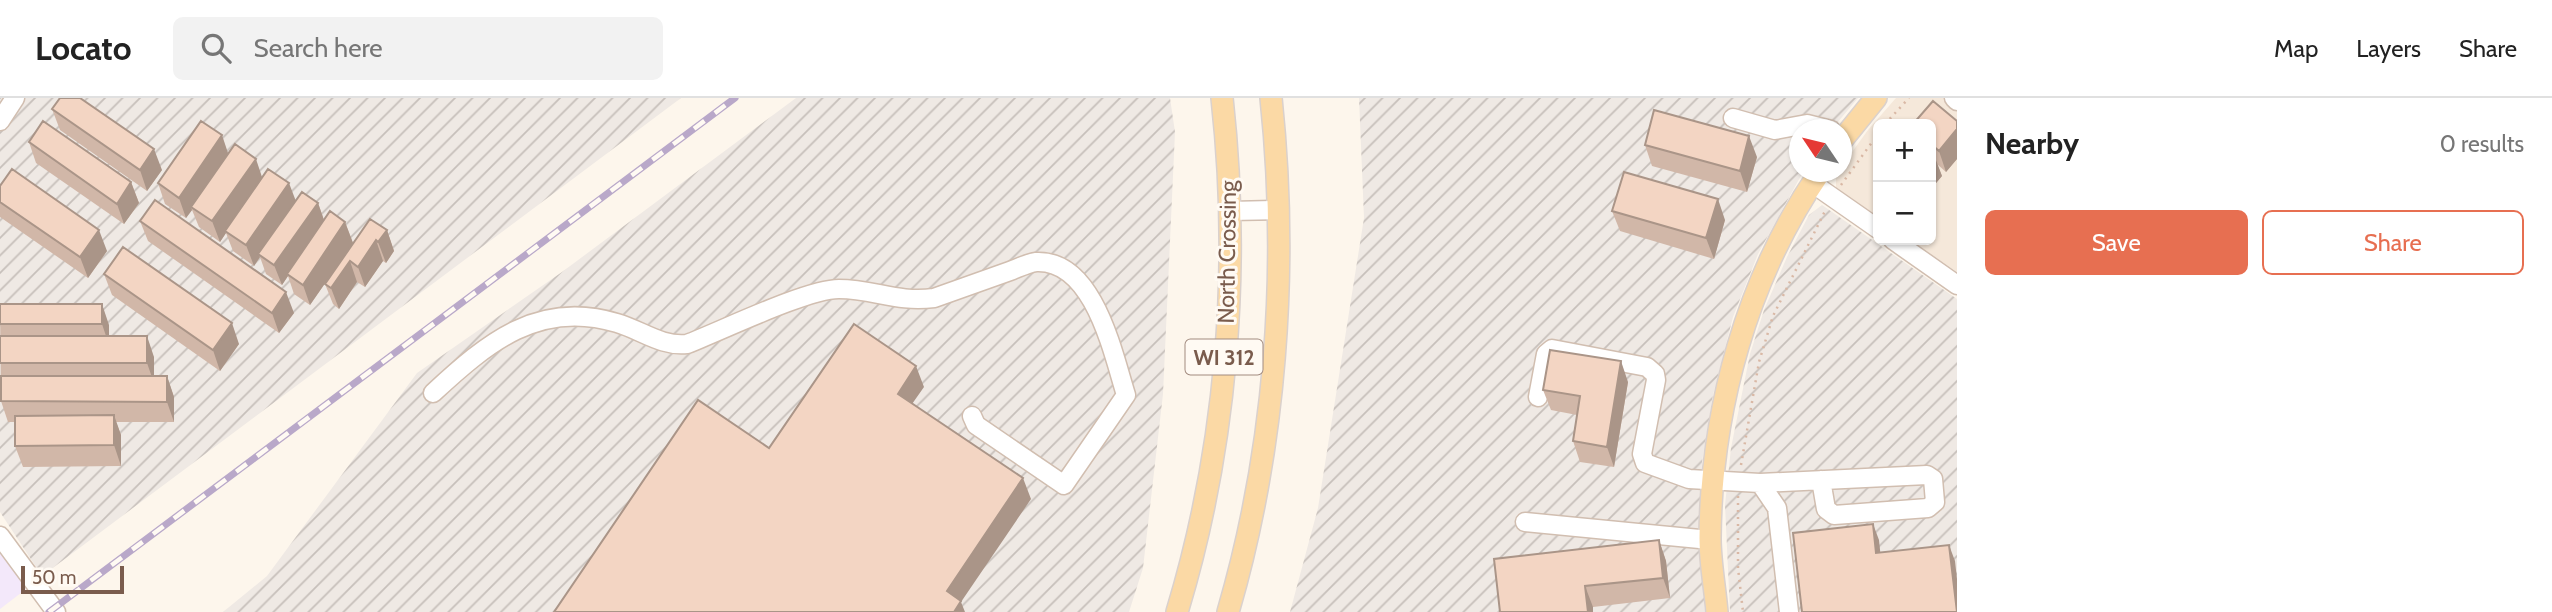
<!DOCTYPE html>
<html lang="en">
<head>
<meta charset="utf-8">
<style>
	body { margin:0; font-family:Cabin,sans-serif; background:#f2f2f2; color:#222 }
	.controls { position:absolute; right:21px; top:21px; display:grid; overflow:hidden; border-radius:10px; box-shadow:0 2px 5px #0004 }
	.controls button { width:63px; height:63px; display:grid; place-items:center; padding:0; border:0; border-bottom:2px solid #e0e0e0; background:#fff; color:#222; font:35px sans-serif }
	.compass { position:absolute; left:1789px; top:21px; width:63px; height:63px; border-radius:50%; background:#fff; box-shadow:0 2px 5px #0004; rotate:305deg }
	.scale { position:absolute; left:21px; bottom:18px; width:103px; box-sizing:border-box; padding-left:7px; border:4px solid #7a5c4d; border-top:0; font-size:19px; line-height:24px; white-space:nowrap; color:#7a5c4d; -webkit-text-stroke:5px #fffaf3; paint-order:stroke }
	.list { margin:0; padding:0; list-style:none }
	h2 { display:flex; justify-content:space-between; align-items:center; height:91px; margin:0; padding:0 28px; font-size:30px }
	h2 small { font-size:23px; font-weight:400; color:#767676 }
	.actions { display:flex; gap:14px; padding:21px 28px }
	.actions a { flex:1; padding:16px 0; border:2px solid #e76f51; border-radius:10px; text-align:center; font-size:24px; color:#e76f51 }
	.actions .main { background:#e76f51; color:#fff }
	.icon { flex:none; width:38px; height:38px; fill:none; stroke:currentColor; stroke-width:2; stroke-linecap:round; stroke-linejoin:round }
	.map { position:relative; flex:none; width:1957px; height:514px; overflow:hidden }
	header { display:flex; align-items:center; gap:42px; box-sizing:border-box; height:98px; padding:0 35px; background:#fff; border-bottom:2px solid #e0e0e0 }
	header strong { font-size:33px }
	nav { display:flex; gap:38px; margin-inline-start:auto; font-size:24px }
	.search { width:490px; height:63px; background:#f2f2f2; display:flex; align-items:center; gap:18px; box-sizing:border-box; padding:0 24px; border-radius:10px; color:#767676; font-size:26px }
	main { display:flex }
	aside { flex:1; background:#fff }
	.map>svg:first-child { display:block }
	.residential { fill:#f5e8da }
	.industrial { fill:url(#industrial-furrows) }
	.education { fill:#f3e8fa }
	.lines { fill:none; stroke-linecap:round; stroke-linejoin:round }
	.minor-casing { stroke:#d1beb0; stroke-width:21 }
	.major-casing { stroke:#dad1cd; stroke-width:24 }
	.path { stroke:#d9b8a5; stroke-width:2.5; stroke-dasharray:2 5; stroke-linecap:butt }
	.minor { stroke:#fff; stroke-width:18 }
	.major { stroke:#fbd9a5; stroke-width:21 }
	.rail-casing { stroke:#b9a8c9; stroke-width:7 }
	.rail { stroke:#fffaf3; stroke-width:4.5; stroke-dasharray:13; stroke-linecap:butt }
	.wall { fill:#d1b7a8 }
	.shaded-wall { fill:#aa9588 }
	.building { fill:#f3d5c3; stroke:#aa9588; stroke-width:2 }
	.labels { text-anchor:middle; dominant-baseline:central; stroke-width:6; stroke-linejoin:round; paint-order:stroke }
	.shield { fill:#fffaf3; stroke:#a28b7f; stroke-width:2 }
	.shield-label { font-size:21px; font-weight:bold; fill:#7a5c4d }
	.street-label { font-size:23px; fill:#7a5c4d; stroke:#fffaf3 }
</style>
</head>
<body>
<header>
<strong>Locato</strong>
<div class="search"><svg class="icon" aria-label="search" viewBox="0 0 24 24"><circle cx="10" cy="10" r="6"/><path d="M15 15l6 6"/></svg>Search here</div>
<nav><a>Map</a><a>Layers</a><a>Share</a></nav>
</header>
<main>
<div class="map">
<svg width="1957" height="514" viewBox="0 0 1957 514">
	<defs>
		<pattern id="industrial-furrows" width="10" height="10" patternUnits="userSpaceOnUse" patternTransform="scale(1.75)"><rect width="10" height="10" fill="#efe9e4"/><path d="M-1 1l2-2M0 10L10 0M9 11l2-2" fill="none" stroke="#c7c0bb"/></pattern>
	</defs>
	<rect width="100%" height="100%" fill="#fdf6ec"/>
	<!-- residential -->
	<path class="residential" d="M1896,0H1957V174L1911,142H1931V26H1878V119L1836,90V76L1842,74V68L1868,32Z"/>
	<!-- industrial -->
	<path class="industrial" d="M0,0H681L42,478L0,414Z
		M796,0H1170L1175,34L1163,296L1143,470L1129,514H223L267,478L417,275L562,174Z
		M1359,0H1858L1832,31L1800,32V74H1803L1758,156L1733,219L1713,297L1702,364L1700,446L1705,514H1290L1318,410L1364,120Z
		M1822,107L1957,201V514H1730L1725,407L1731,350L1750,256L1764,212L1787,159L1809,117Z"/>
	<!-- education -->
	<path class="education" d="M0,447L30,488L0,511Z"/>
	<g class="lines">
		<defs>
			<path id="minor" d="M1954,0L1957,3
				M1733,20L1775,32L1807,26L1831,32
				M0,23L15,0
				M1812,85L1878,131
				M1230,113L1278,112
				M1893,142L1957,187
				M433,295C487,245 539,201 617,225C641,232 662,249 687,246C721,233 807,191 839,191C874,191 897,205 934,200C960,191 985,182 1010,173C1018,170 1028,165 1036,164C1094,161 1113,256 1126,297L1064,387L976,327L972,318
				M1538,299L1546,256L1552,251L1647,269L1655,276L1656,282L1642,356L1645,365L1689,381L1760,385
				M1525,424L1710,442
				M0,438L56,514
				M1789,514L1777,410L1760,385L1927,377L1933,381L1935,404L1928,410L1834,417L1826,411L1821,382"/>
			<path id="major" d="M1842,42L1876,0
				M1177,514C1227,349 1241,171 1222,0
				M1228,514C1276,350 1289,170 1271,0
				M1717,514C1715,490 1710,464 1710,440C1711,311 1747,180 1820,74"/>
		</defs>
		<!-- minor casing -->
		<use href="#minor" class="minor-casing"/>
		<!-- major casing -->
		<use href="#major" class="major-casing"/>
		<!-- path -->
		<path class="path" d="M1885,26L1909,0
			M1841,87L1878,36
			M1741,367L1759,264L1773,218L1825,113
			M1738,398V470L1743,514"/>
		<!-- minor -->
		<use href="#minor" class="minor"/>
		<!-- major -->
		<use href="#major" class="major"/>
		<defs>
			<path id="rail" d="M49,514L735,0"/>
		</defs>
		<!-- rail casing -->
		<use href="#rail" class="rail-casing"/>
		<!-- rail -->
		<use href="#rail" class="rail"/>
	</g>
	<!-- wall -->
	<path class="wall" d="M52,11L162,72L147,93L60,32Z
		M1957,23V61L1946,74L1937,66L1942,78L1931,91V26Z
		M29,44L131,84L139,105L124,126L36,65Z
		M1645,47L1757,59L1747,94L1652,68Z
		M228,56L296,102L318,105L324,122L345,124L353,145L310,207L294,196L288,178L282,187L266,176L260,159L254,168L233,153L226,135L220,144L199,129L192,112L186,120L165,106L158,85Z
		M0,88L107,153L88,180L0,119Z
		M1612,113L1725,122L1714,161L1620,133Z
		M140,123L294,215L279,235L148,143Z
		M387,132L394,153L386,165L383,163L365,189L357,184L339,211L333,206L325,186Z
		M104,176L239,246L220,273L112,197Z
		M0,206L109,227V238L154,259V278H167L174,299V324H116L121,337V368L23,369L15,348V324H8L1,303Z
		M1628,284L1614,369L1580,364L1573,343L1577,317L1551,312L1543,292Z
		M1659,442L1666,463L1670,500L1593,509V514H1500Z"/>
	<!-- shaded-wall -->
	<path class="shaded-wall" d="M1957,31V61L1946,74L1939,53Z
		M222,37L229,58L191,109L192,112L186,120L179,100Z
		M1749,38L1757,59L1747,94L1740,73Z
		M1931,49L1942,78L1931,91Z
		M154,51L162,72L147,93L140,72Z
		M256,61L263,82L225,133L226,135L220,144L212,123Z
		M131,84L139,105L124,126L117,106Z
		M289,85L297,106L258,156L260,159L254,168L246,147Z
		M1718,101L1725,122L1714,161L1706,140Z
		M318,105L325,125L287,176L288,178L282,187L274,167Z
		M345,124L353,145L310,207L303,187Z
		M99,132L107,153L88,180L80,159Z
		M387,132L394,153L386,165L378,144Z
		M376,142L383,163L365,189L358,169Z
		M350,163L357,184L339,211L331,190Z
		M286,194L294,215L279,235L272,215Z
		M102,206L109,227V247L102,226Z
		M232,225L239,246L220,273L213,252Z
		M147,238L154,259V285L147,265Z
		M1621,263L1628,284L1614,369L1607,349Z
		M916,268L924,289L905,316L898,296Z
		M167,278L174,299V324L167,304Z
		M114,317L121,337V368L114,347Z
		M1023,380L1031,401L961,504L965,514H954L947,493Z
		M1873,426L1879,442L1882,471L1876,455Z
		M1659,442L1666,463L1670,500L1663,480Z
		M1949,447L1955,463L1957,481V514Z
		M1585,488L1593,509V514H1588Z"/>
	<!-- building -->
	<path class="building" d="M60,0H80L154,51L140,72L52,11Z
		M1933,3L1957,23V31L1939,53L1931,46V26H1913Z
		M1654,12L1749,38L1740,73L1645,47Z
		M43,23L131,84L117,106L29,44Z
		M201,23L222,37L179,100L158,85Z
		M235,46L256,61L212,123L191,109Z
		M12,71L99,132L80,159L0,104V88Z
		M268,71L289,85L246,147L225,133Z
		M1624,74L1718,101L1706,140L1612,113Z
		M302,94L318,105L274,167L258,156Z
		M155,102L286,194L272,215L140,123Z
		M330,113L345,124L303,187L287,176Z
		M370,121L387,132L378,144L376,142L358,169L350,163L331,190L325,186Z
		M123,149L232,225L213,252L104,176Z
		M0,206H102V226H0Z
		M854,226L916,268L898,296L1023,380L947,493L961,503L954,514H554L698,302L769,350Z
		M0,238H147V265H0Z
		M1550,252L1621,263L1607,349L1573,343L1580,298L1543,292Z
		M1,278H167V304L1,303Z
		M114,317V347L15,348V318Z
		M1873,426L1876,455L1949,447L1957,514H1802L1793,435Z
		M1659,442L1663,480L1585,488L1588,514H1500L1494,461Z"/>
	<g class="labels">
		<!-- shield labels -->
		<rect class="shield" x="1185.5" y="241.5" width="77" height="35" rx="5"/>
		<g class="shield-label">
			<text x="1224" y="259">WI 312</text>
		</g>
		<!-- street labels -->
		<g class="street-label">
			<text transform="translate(1227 154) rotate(-89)">North Crossing</text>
		</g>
	</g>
</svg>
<div class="controls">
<button>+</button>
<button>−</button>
</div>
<svg class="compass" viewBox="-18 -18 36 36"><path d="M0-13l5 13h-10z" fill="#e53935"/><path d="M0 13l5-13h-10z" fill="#767676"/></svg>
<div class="scale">50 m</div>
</div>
<aside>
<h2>Nearby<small>0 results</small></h2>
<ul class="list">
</ul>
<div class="actions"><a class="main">Save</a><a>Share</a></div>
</aside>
</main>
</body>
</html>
